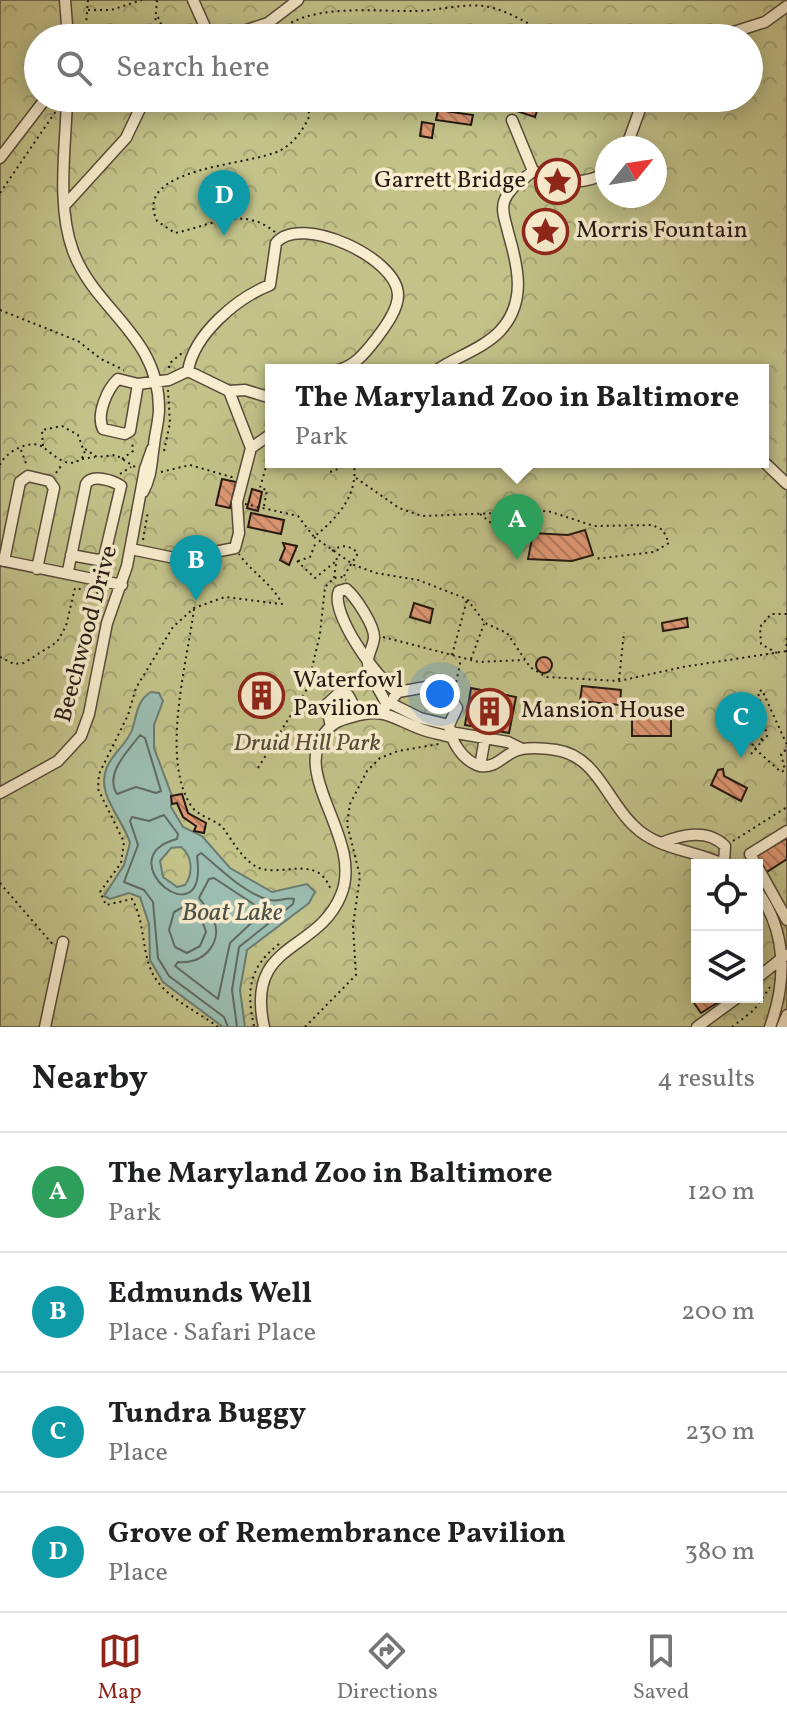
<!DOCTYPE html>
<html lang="en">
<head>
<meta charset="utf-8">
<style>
	body { margin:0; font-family:Vollkorn,serif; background:#f6f6f6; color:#202124 }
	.controls { position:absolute; right:24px; bottom:24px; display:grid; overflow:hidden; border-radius:0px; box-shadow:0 4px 20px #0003 }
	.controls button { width:72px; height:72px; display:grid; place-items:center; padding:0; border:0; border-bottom:2px solid #e0e0e0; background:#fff; color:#202124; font:40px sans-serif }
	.compass { position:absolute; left:595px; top:136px; width:72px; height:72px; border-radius:50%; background:#fff; box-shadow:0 4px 20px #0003; rotate:60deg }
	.you { position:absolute; left:440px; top:694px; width:28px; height:28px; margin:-20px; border:6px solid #fff; border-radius:50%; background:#1a73e8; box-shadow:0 0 0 12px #1a73e833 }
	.badge { display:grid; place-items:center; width:52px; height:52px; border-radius:50%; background:#8f2418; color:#fff; font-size:26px; font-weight:700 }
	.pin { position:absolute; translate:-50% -66px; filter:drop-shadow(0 2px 4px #0008) }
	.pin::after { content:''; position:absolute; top:42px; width:28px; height:24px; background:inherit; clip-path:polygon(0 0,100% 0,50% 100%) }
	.popup { position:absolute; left:265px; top:364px; width:504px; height:104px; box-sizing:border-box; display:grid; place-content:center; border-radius:0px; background:#fff; filter:drop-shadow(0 2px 6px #0005); font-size:26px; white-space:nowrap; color:#757577 }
	.popup b { font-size:30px; color:#202124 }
	.popup::after { content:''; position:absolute; left:50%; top:100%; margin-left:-16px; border:16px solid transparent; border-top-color:#fff }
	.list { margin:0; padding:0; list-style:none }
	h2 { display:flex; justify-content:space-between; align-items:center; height:104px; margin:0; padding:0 32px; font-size:34px }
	h2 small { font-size:26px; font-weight:400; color:#757577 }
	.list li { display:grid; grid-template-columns:52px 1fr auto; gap:24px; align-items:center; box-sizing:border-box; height:120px; padding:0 32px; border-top:2px solid #e0e0e0 }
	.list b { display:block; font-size:30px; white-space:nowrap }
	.list p { margin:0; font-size:26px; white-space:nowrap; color:#757577 }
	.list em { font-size:26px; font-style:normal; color:#757577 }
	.icon { flex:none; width:44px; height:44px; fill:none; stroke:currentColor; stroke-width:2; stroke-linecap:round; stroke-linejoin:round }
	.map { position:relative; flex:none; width:787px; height:1027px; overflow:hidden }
	.search { position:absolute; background:#fff; box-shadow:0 4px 20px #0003; left:24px; right:24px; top:24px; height:88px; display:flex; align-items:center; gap:20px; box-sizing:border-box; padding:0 28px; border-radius:44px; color:#757577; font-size:30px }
	.sheet { height:584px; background:#fff }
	nav { display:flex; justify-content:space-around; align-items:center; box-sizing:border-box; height:112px; border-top:2px solid #e0e0e0; background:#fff; font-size:22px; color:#757577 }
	nav a { display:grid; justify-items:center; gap:4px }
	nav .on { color:#8f2418 }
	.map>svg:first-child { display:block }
	.park { fill:url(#park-crowns); stroke:#726d4e; stroke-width:2; fill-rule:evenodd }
	.water { fill:#9cbeb2; stroke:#6c7c72; stroke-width:2; fill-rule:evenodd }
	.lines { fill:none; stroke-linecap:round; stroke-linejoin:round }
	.shore { stroke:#606b62; stroke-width:2 }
	.building { fill:url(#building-back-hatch); stroke:#231812; stroke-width:2 }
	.minor-casing { stroke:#574b3a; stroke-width:13 }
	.path { stroke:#231812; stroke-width:2; stroke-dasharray:2 4; stroke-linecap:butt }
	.minor { stroke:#f8edce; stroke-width:10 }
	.path-bridge { stroke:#231812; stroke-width:2; stroke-dasharray:2 4; stroke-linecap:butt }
	.labels { text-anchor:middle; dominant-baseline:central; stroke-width:7; stroke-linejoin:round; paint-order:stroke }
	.poi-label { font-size:24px; fill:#231812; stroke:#f8edce; text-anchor:start }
	.street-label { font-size:24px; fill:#231812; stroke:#f8edce }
	.park-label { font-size:24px; font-style:italic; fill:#534b36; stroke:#f8edce }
	.water-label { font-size:26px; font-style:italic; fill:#4d524a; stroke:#f8edce }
</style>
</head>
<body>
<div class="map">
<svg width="787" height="1027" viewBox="0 0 787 1027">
	<defs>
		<pattern id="park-crowns" width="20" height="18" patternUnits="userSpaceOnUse" patternTransform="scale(2)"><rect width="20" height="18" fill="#c2c289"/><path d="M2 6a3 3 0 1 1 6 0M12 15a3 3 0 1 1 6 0" fill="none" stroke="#a6a675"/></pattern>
		<pattern id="building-back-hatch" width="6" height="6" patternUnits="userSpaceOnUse" patternTransform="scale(2)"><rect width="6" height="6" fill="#de9773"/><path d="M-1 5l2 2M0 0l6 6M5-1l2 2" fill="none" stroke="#b47a5d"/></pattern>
	</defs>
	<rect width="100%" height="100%" fill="#f4e4b4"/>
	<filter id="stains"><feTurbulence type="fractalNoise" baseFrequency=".0025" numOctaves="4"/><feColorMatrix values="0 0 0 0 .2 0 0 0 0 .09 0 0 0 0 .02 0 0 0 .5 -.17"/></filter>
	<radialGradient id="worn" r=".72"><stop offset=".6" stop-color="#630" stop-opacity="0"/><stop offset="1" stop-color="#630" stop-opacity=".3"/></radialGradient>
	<!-- park -->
	<path class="park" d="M0,0H787V1027H0ZM38,38H749V98H38ZM607,148H655V196H607ZM271,370H763V462H271ZM697,865H757V997H697Z"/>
	<!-- water -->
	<path class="water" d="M151,692L159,693L163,701L154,725V748L172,796L171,807L183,827L202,836L230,868L272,892L307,884L315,892L309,903L247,950L240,990L245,1027H223L163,982L150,960L149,924L140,897L129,893L110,899L104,896L124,865L130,843C123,818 95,795 107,767C113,753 126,745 132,730C137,716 136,701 151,692ZM181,847C193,856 193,874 185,885L177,887L163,877L160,861L171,848Z"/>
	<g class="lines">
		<!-- shore -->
		<path class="shore" d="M140,735L145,738L161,791L156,793L136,787L117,794C104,774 128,751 140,735Z
			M209,879L214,878L264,911L230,943L218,999L175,966L178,962C201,965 223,945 214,920C211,912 204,905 199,898Z
			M187,905L201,917L206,932L200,946L187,953L175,947L169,930L174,912Z
			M228,1027L224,1017L169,976L158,958L153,902L144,890L124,882L138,845L130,821L132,817L149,821L164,815L178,834L177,839C105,858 209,943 197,856L201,853C220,868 244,894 270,900C278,902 286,897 294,899L293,904L239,947L232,990L237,1027"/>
	</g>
	<!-- building -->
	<path class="building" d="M476,98H541L535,117Z
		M438,110L473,115L471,125L436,120Z
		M422,122L434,124L432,138L420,136Z
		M222,479L236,482L230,508L216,505Z
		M252,489L262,492L258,511L247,508Z
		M251,513L284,520L281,534L248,527Z
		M585,530L593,555L572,561L528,559L533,533L568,535Z
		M283,543L297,546L289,565L280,560L285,548Z
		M414,603L433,609L430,623L410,617Z
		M687,618L688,627L663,631L662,623Z
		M536 665a8 8 0 1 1 16 0a8 8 0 1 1-16 0Z
		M250 695a12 12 0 1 1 24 0a12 12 0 1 1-24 0Z
		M582,686L621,690L620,705L580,701Z
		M471,688L516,697L509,733L465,725Z
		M632,713H671V736H632Z
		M723,769L724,776L747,788L741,801L711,785L718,770Z
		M182,794L188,813L206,823L204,833L194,831L196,826L183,817L177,803L172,804L171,796Z
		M787,838V859L765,873L755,856Z
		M697,997H724L725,998L701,1013L692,1000Z"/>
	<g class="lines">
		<defs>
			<path id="minor" d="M65,0L68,38
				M193,0L210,38
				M222,38L268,23L298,0
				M715,38L765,22L787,6
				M67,98C66,145 56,205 73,251C96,312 159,335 159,409C159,421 155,433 154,445C151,463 152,476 143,492
				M512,120L533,171C558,182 583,187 607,172
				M626,148L644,98
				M0,158L46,98
				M66,204L126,138L145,98
				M437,370C456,357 484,348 500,331C527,302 518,266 508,232C506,222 501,212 504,202C508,188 523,180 533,171
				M188,371C194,334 237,298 270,285L276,243C300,213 398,258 398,295C398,310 385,327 376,339C365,353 355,366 338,370
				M229,391L245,390L271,398
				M251,448L271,434
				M763,461L787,484
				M131,549L179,559L235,548L239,533L237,502L251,448L229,391L188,371L169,380L138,384L118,379C107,389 96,415 103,429L125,434L130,431L138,384
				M0,560L122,585
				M4,561L20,482L28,476L49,481L54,488L37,569
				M68,571L86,484C92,474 112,480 121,486L104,558L98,560L71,555
				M394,697L398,692L426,687L447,692L457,708L449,725
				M386,703C381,692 372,680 369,669C365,656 373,649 374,638C375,626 355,596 346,589L339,591C329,612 379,683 398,692
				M380,711L390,703L420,718L449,725C451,742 463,761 480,766C495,768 501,758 513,752C525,746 543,748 556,750C597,756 607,801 634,826C658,850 695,850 725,865
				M331,726L326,705L338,694L348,695L359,715
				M450,732L508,742L522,749
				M480,766L485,738
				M0,793L58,761L81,736L89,714L107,623L127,566L145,469L152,449
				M661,843C681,835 707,828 725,846L724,864
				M756,865L750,854L787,831
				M757,866L787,920
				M757,891C787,931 787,981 770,1027
				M757,978L786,955
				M45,1027L63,942
				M264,1027C245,941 317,954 341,895C365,837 284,771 330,727C336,721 344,719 352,717C385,707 391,718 421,729C431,733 441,734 450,737
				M697,1027L738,997
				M782,1027L787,1015"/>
		</defs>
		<!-- minor casing -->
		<use href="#minor" class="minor-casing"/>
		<!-- path -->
		<path class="path" d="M88,10H111L142,0
			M158,17L167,38
			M85,38L88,0
			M154,38L157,0
			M273,38C300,1 376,12 415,11C438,11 466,2 489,7C512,12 535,28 556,38
			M686,38L706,36
			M0,193L58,108
			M275,232C242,205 210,226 175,233L157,221C131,166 252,166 281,150C294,143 303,130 309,117L308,98
			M0,310L78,341L101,359L124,370
			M169,368L170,363L182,353
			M85,449L97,457L116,455L135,467
			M21,450L27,466
			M164,451L170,423L168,390
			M82,459L95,457
			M122,459L133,451L132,441
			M0,465C4,453 30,438 43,447C54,455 71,474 85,454L78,435L62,426L42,430L43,447
			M161,472L190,465L235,478
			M330,472L353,463
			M56,473L63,463
			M120,474L131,467
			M356,478L399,508L422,516L548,511L594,526L652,525L663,530L669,543L654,552L594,559
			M245,504L298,516L314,537C339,516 358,496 354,462
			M264,506L267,490L260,488L271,449
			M480,514L507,536L523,544
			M314,537L354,565L376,573L418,580L467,599L485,623L507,633L530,667L546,677L619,681L683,667L787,651
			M143,540L148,511
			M332,551C342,544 349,545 358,553L344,576
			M297,561L315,578L335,562
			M298,561L310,557L316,542
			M334,578L337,557
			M194,609C187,663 161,756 190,804C198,818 215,818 224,829C233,842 245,864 262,869C288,875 318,855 331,890
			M383,637L479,662L525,660
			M786,652L787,637
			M777,653L761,644L760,627L771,614H787
			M452,655L467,600
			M0,657L14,664L24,663L57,642L66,626L75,588L106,595
			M471,659L484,624
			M619,680L624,632
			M455,688L461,659
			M762,740L754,725L749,724L753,747L781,772L785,770L781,754L787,749
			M762,741L767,736L758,692L762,690L787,745
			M258,768L307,689L320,634L325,587L334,578L343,577L346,580
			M733,841L787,807
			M0,883L54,946
			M254,1026C246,991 249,967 279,944
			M218,1027C200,1013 171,1000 158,982C140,959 147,925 132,899L106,905L100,892L121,863L124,842L98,789L99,774L128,715L136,688L173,627L194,608L225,597L282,604C272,583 252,573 239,554
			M305,1027L356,975L353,926L360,876L347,824L350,804L367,771L380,758L398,751L439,744
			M732,1027L754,1010L770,987"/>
		<!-- minor -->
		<use href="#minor" class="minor"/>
		<!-- path-bridge -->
		<path class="path-bridge" d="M751,754L762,741"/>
	</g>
	<!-- icons -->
	<defs>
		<symbol id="sight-ring" viewBox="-11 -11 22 22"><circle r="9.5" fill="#f8edce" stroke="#8f2418" stroke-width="1.5"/><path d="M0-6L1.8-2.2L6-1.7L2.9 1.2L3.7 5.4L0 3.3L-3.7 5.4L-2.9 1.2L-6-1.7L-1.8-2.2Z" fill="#8f2418"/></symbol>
		<symbol id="building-ring" viewBox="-11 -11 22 22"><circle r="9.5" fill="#f8edce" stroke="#8f2418" stroke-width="1.5"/><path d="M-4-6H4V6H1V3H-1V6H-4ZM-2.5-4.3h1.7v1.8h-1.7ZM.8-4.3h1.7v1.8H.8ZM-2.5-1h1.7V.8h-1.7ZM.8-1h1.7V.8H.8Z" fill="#8f2418"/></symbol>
	</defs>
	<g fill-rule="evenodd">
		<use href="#sight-ring" x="532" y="156" width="51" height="51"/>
		<use href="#sight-ring" x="520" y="206" width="51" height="51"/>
		<use href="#building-ring" x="236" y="670" width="51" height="51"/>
		<use href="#building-ring" x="464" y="686" width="51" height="51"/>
	</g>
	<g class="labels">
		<!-- poi labels -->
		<g class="poi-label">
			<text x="526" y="181" text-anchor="end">Garrett Bridge</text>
			<text x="576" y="231">Morris Fountain</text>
			<text x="293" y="681">Waterfowl<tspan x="293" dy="28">Pavilion</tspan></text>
			<text x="521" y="711">Mansion House</text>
		</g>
		<!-- street labels -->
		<g class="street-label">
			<text transform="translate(87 634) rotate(-75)">Beechwood Drive</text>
		</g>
		<!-- park labels -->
		<g class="park-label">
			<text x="307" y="744">Druid Hill Park</text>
		</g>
		<!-- water labels -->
		<g class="water-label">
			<text x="232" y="913">Boat Lake</text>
		</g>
	</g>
	<rect width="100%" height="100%" filter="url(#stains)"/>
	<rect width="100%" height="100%" fill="url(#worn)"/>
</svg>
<div class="controls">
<button><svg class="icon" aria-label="locate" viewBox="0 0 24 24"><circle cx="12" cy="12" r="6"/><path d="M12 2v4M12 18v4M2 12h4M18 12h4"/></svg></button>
<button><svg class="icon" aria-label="layers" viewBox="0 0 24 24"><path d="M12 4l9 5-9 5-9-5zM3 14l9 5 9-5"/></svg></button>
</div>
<svg class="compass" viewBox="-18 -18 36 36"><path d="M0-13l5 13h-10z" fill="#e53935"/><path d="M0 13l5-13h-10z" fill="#757577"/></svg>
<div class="you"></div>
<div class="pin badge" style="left:517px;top:560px;background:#2e9e5b">A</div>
<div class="popup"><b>The Maryland Zoo in Baltimore</b>Park</div>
<div class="pin badge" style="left:196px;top:601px;background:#0f9aa8">B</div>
<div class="pin badge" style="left:741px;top:758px;background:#0f9aa8">C</div>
<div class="pin badge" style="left:224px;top:236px;background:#0f9aa8">D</div>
<div class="search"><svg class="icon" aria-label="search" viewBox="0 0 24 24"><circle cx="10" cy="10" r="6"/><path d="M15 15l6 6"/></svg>Search here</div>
</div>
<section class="sheet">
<h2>Nearby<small>4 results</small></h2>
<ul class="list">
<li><span class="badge" style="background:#2e9e5b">A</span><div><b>The Maryland Zoo in Baltimore</b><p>Park</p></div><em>120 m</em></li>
<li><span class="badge" style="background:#0f9aa8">B</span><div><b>Edmunds Well</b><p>Place · Safari Place</p></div><em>200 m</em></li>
<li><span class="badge" style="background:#0f9aa8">C</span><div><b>Tundra Buggy</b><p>Place</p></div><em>230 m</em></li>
<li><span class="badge" style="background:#0f9aa8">D</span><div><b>Grove of Remembrance Pavilion</b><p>Place</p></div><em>380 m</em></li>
</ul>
</section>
<nav>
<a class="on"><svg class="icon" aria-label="map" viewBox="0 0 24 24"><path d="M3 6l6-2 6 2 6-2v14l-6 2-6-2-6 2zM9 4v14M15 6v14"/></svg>Map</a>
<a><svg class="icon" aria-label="directions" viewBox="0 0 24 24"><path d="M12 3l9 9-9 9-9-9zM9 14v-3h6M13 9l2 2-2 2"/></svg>Directions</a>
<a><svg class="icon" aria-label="saved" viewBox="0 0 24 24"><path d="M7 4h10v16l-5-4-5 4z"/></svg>Saved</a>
</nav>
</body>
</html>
